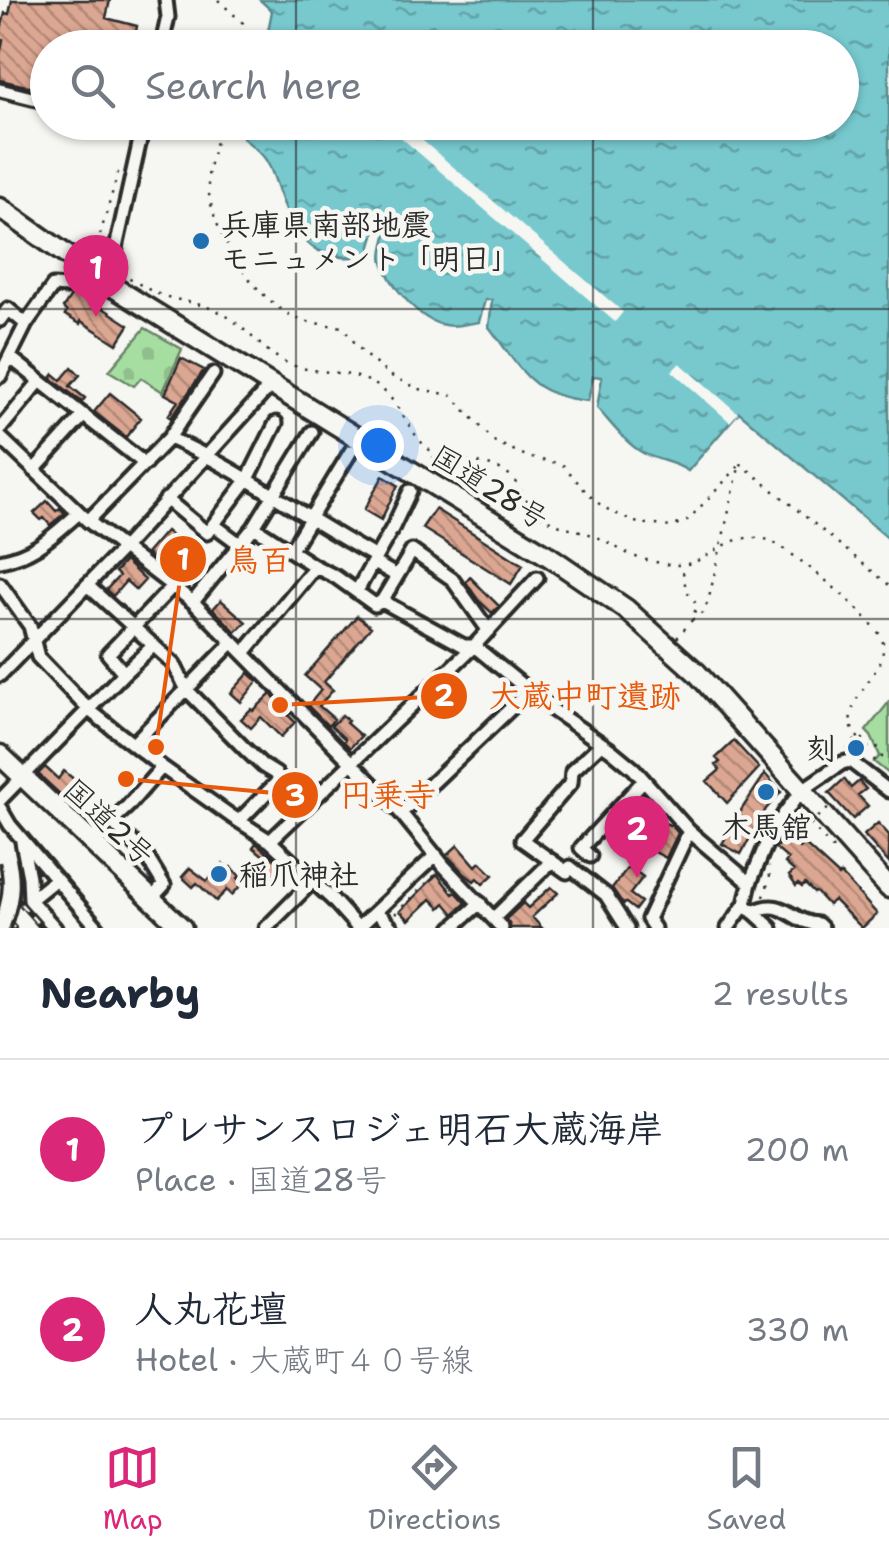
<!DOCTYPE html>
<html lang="en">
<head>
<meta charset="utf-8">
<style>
	body { margin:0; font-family:"Shantell Sans","Klee One",sans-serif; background:#f2f2f3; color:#1f2937 }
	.you { position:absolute; left:378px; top:445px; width:35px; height:35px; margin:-25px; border:8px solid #fff; border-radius:50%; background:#1a73e8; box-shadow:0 0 0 15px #1a73e833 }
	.badge { display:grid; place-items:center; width:65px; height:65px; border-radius:50%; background:#db2777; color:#fff; font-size:32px; font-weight:700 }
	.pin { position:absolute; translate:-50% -82px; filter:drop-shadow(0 2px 5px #0008) }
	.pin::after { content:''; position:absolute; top:52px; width:35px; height:30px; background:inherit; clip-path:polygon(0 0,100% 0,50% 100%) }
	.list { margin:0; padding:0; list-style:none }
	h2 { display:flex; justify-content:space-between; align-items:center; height:130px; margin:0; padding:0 40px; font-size:42px }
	h2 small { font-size:32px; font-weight:400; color:#747a83 }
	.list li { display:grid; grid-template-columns:65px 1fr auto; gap:30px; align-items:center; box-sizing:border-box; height:180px; padding:0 40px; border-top:2px solid #e0e1e3 }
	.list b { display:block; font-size:38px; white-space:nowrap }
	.list p { margin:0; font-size:32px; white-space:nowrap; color:#747a83 }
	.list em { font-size:32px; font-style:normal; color:#747a83 }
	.icon { flex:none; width:55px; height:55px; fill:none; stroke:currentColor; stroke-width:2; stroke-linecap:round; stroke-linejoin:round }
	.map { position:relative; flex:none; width:889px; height:928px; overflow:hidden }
	.search { position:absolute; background:#fff; box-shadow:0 2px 8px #0004; left:30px; right:30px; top:30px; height:110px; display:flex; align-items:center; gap:25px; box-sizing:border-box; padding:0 35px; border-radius:55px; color:#747a83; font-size:38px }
	.sheet { height:490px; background:#fff }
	nav { display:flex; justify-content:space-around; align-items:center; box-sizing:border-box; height:140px; border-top:2px solid #e0e1e3; background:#fff; font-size:28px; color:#747a83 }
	nav a { display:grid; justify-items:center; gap:5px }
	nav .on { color:#db2777 }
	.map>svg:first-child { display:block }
	.cemetery { fill:url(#cemetery-stones); stroke:#688466; stroke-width:2.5 }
	.garden { fill:#a6dea2; stroke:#688466; stroke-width:2.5 }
	.water { fill:url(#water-ripples); stroke:#598a8d; stroke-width:2.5 }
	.pier { fill:#f6f6f2 }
	.building { fill:url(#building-back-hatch); stroke:#2b2b2b; stroke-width:2.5 }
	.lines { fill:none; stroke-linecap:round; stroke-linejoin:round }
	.minor-casing { stroke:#2b2b2b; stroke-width:19 }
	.highway-casing { stroke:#2b2b2b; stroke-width:25 }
	.path { stroke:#2b2b2b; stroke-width:2.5; stroke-dasharray:2.5 8; stroke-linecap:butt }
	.minor { stroke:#f6f6f2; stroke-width:11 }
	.highway { stroke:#f6f6f2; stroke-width:18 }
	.rail-casing { stroke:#2b2b2b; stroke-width:6 }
	.rail { stroke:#f6f6f2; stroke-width:2.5; stroke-dasharray:8; stroke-linecap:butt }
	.major-bridge-casing { stroke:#2b2b2b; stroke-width:21; stroke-linecap:butt }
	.path-bridge { stroke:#2b2b2b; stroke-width:2.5; stroke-dasharray:2.5 8; stroke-linecap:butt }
	.major-bridge { stroke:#f6f6f2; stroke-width:14 }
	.grid { fill:none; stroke:#2b2b2b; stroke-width:2.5; stroke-opacity:0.55 }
	.poi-dot { fill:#1f6fb2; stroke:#f6f6f2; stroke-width:4 }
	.labels { text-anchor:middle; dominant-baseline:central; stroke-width:9; stroke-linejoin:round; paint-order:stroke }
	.poi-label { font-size:30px; font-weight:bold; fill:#2b2b2b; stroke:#f6f6f2; text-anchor:start }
	.street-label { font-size:30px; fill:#2b2b2b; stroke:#f6f6f2 }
	.leader { fill:none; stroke:#e8590c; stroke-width:4 }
	.callout-dot { fill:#e8590c; stroke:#f6f6f2; stroke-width:4 }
	.mark-label { font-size:30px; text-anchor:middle; font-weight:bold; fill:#fff }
	.callout-label { font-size:32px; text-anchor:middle; font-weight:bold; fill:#e8590c; stroke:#f6f6f2; stroke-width:9; stroke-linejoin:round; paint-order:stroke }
</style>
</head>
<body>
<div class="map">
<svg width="889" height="928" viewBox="0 0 889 928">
	<defs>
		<pattern id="cemetery-stones" width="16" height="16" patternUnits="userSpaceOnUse" patternTransform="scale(2.5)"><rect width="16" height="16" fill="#a6dea2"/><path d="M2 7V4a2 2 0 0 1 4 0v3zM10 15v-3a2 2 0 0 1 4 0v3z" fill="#8fbf8c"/></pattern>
		<pattern id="water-ripples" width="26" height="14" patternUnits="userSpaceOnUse" patternTransform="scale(2.5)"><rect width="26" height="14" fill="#77c9ce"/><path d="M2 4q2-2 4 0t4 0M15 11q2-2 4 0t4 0" fill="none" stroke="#62a3a7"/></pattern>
		<pattern id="building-back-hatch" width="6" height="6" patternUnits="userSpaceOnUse" patternTransform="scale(2.5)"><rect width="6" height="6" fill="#dca792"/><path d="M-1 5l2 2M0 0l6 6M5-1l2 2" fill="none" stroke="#b38877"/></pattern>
	</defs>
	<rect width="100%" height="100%" fill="#f6f6f2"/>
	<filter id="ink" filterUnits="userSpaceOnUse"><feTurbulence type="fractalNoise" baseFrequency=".01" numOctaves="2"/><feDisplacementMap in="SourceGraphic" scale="20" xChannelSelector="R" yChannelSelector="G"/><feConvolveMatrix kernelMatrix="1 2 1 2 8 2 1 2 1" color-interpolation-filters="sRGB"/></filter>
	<g filter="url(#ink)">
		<!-- cemetery -->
		<path class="cemetery" d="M145,328L182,349L163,392L141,378L134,386L109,371Z"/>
		<!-- garden -->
		<path class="garden" d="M889,702V774L874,762L880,756L871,736L866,731Z"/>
		<!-- water -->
		<path class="water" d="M260,0H889V539L739,412L688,471C674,461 658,461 643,453C625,443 611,423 597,408L602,377L593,376L588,401C528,395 522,369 489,327L492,300H485L479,322C466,324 453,328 440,324C418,318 389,284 383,262C380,254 385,241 387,232L376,229L368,256C317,263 298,243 281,197C276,184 273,171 266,160C260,151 251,145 243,138L247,122H842V48L265,47L272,11Z"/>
		<!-- pier -->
		<path class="pier" d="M383,122L402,123L623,312L615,322Z
			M680,363L738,413L730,422L672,371Z"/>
		<!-- building -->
		<path class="building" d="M12,0H110L106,18L137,26L135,37L149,41L147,48H48V91L0,80V55L3,40L0,39V34L5,13L9,14Z
			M77,291L129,325L117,344L81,321L80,324L65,315L67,312L63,308L71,296Z
			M181,358L204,370L171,418L168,416L178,401L165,394Z
			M72,367L80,375L70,386L85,398L82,402L51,378L54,374L61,380Z
			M110,393L141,418L126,437L94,412Z
			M383,476L398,485L381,520L364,510Z
			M47,501L56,511L60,508L65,513L50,525L44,518L41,520L34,513Z
			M435,509L523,565L511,584L422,528Z
			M166,531L173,537L165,546L167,548L156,561L146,554Z
			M125,561L145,580L136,590L126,581L113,596L106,590L119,576L115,572Z
			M470,577L499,606L492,613L478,600L466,582Z
			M221,600L246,622L236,632L213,609Z
			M357,616L371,627L324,682L333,690L319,706L334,719L328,726L308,706L321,690L305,676Z
			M249,673L258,681L241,702L231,693Z
			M271,694L290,714L288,715L295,722L281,737L261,717L251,728L241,719L251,709L253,711Z
			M342,715L348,721L346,723L361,736L350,748L343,741L345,739L331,726Z
			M734,741L759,768L727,803L707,781L720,770L716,765L720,762L716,758Z
			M45,767L58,779L64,771L76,781L63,797L38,774Z
			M765,774L781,792L766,809L741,854L722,844L726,837L724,836Z
			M844,779L851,788L859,781L866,789L858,795L868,806L853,819L829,793Z
			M658,820L672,826L678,833L666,858L651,850L659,835L652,832Z
			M878,823L889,835V863L864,835Z
			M787,836L800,848L804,844L839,876L841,874L877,914L862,928L834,900L828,905L816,892L814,893L805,884L802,887L798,884L796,886L789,876L794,871L785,863L788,859L775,848Z
			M256,843L284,867L271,881L256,867L265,857L253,847Z
			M458,845L476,866L480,862L493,875L483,884L477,878L474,881L465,874L447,855Z
			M223,864L229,869L231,867L240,876L238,878L243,883L232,895L227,890L216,901L197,883L193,887L182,877L190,868L207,881Z
			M629,866L643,877L630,894L641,902L635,910L626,903L623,904L612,888Z
			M437,874L453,894L456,892L466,903L454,914L445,903L440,908L431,899L409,920L400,911Z
			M551,887L558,893L532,917L542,928H511L506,919L523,903L528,908Z"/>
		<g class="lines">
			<defs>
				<path id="minor" d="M161,48L168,17L166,0
					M0,90L48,102
					M102,280L112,266L144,122
					M0,320L8,309L26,324
					M11,358L145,464
					M0,376L26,324L53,286L67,287
					M0,429L40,381
					M0,437L88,521L193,602L401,813L444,866L502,928
					M169,438C242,470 305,519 376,557
					M34,470L84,415
					M166,499L207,533L248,479L276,423
					M88,521L169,438L213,374
					M214,525L241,545
					M254,527L314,566L336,577L375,605L382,601L464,646H474L550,708L611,750L634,769L689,831L750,883
					M291,550L351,451
					M0,561C36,554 52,536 79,513
					M397,576L373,562L393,527L410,491
					M0,584L30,626L38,657L89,710L162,767L231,816L270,841L332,899L358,928
					M87,585L174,664L187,690L245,749L263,766L276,774L307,806
					M357,591L373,562
					M382,601L412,551L452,579L489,631
					M193,602L254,527L312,432
					M244,653L315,567
					M124,673L153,646
					M0,675L124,547L271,385
					M133,744L233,642
					M601,744L572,771L571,783L522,840L567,872L570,867L606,895L627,928
					M0,800L124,673L108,654L173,586
					M0,808L10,825L98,928
					M401,813L529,691
					M111,821L145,854L164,885L151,899
					M239,821L280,779
					M90,841L127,807L162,767
					M270,841L474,646L537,578
					M22,842L29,877L30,900L55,928
					M590,856L581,848L644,780
					M30,900L56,879
					M748,907L771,928
					M376,911L392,928
					M753,912C785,896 790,923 818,924L822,928
					M494,918L552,861
					M266,928L313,881
					M358,928L436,855
					M452,928L480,903
					M654,928L648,919L689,831
					M728,928L745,904L750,883L767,842L784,814L801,791L842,763L850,761L889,791"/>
				<path id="highway" d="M0,208L102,280L550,557L626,609L697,673L889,888
					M0,755L182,928"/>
			</defs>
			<!-- minor casing -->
			<use href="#minor" class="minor-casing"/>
			<!-- highway casing -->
			<use href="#highway" class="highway-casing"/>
			<!-- path -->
			<path class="path" d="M218,0L243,23L238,48
				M221,122C217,141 207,165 208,184C210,231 253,298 296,318C309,324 327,324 342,327L365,355L389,375L419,389L451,395L495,442L531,458L562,464L589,495L603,507L633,522L671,527L687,521L739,466
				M100,235L118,173L122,174
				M121,272C133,280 147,290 161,295C184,303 210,303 231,319C254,336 270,359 298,367C324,374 355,370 379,387C401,403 409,435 431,451C449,463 481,459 504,471C518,479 524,501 536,512C551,525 574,528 592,535C609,541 622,553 639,558C654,562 677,568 691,563C710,557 726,540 746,538C752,537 762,538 768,540C795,552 868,613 882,638C889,663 864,682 855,703C840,736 868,734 863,757
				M430,469L435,453
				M692,620L702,613L708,602L740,463L889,585
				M677,638L692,620L697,605L686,590L682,566
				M862,740L868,733
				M847,750L857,738
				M865,753L877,762L882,757L877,746L866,748
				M810,824L835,851
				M786,833L794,819
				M764,897L770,877L769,866
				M395,914L436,874"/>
			<!-- minor -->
			<use href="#minor" class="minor"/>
			<!-- highway -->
			<use href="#highway" class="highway"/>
			<defs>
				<path id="rail" d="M0,880L42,928
					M0,912L14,928"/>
			</defs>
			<!-- rail casing -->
			<use href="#rail" class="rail-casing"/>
			<!-- rail -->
			<use href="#rail" class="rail"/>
			<defs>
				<path id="major-bridge" d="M1,928C10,904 14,885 8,860"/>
			</defs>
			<!-- major-bridge casing -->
			<use href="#major-bridge" class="major-bridge-casing"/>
			<!-- path-bridge -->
			<path class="path-bridge" d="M810,824L830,807"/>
			<!-- major-bridge -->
			<use href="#major-bridge" class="major-bridge"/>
		</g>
	</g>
	<!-- grid -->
	<path class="grid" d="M296,0V48M593,0V48M296,122V928M593,122V928M0,309H889M0,619H889"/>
	<!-- markers -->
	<g class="poi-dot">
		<circle cx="201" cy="241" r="10"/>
		<circle cx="856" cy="748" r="10"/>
		<circle cx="766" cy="792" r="10"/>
		<circle cx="219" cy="874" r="10"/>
	</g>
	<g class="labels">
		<!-- poi labels -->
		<g class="poi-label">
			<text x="221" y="224">兵庫県南部地震<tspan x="221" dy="34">モニュメント「明日」</tspan></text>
			<text x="836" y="748" text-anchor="end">刻</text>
			<text x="766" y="826" text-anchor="middle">木馬舘</text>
			<text x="239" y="874">稲爪神社</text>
		</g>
		<!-- street labels -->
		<g class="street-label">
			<text transform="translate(490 487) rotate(32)">国道28号</text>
			<text transform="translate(109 822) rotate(43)">国道2号</text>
		</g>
	</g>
	<!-- callouts -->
	<path class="leader" d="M156 747L183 559M280 705L444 696M126 779L295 795"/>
	<g class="callout-dot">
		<circle cx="156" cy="747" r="10"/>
		<circle cx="280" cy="705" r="10"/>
		<circle cx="126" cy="779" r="10"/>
		<circle cx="183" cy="559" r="25"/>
		<circle cx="444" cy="696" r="25"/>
		<circle cx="295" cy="795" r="25"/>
	</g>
	<g class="mark-label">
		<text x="183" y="570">1</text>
		<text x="444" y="706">2</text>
		<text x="295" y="806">3</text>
	</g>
	<g class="callout-label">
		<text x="260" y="571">鳥百</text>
		<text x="585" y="707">大蔵中町遺跡</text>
		<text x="388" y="806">円乗寺</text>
	</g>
</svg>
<div class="you"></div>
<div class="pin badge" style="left:96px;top:317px">1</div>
<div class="pin badge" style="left:637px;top:878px">2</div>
<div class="search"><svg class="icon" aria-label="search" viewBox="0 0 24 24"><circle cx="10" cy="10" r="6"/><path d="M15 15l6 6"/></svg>Search here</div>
</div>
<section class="sheet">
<h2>Nearby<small>2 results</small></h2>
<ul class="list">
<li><span class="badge">1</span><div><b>プレサンスロジェ明石大蔵海岸</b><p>Place · 国道28号</p></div><em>200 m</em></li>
<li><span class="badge">2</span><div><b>人丸花壇</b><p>Hotel · 大蔵町４０号線</p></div><em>330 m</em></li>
</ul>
</section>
<nav>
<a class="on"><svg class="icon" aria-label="map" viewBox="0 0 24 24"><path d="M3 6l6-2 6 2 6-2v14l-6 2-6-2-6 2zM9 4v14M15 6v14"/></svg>Map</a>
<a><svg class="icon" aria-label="directions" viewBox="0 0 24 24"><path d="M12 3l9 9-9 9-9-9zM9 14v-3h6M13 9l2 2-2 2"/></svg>Directions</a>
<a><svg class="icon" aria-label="saved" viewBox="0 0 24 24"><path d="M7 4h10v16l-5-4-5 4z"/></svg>Saved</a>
</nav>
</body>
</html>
